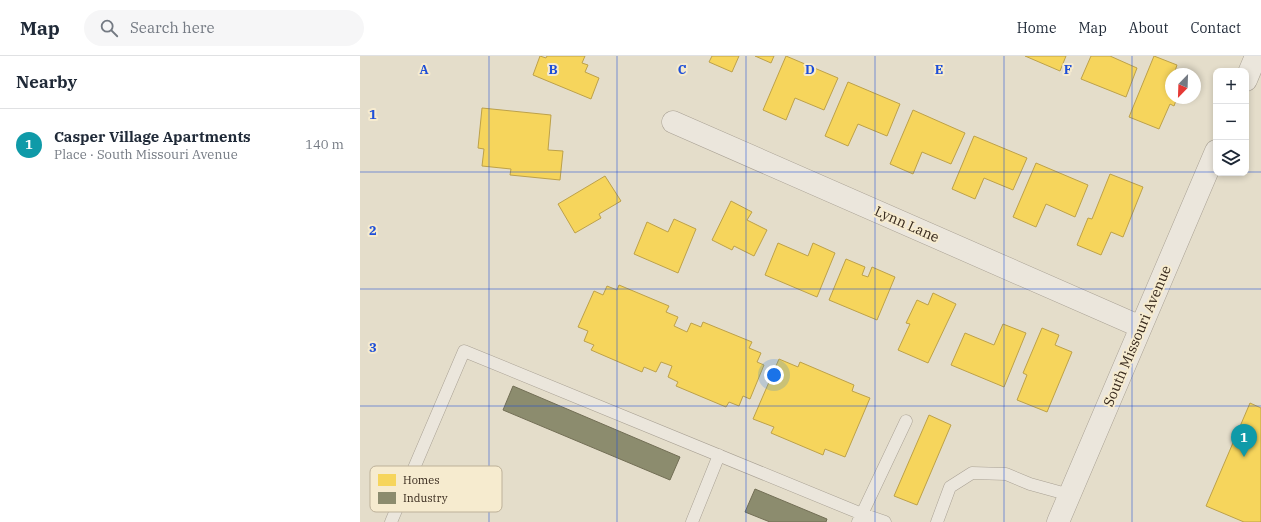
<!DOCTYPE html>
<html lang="en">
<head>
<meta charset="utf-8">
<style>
	body { margin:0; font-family:"IBM Plex Serif",serif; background:#f6f6f7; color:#1f2937 }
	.controls { position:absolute; right:12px; top:12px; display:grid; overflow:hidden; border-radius:8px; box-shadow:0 2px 6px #0003 }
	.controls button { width:36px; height:36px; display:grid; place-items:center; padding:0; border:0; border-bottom:1px solid #e0e1e3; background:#fff; color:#1f2937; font:20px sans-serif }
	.compass { position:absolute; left:805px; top:12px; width:36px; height:36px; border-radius:50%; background:#fff; box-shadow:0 2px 6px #0003; rotate:203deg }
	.you { position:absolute; left:414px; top:319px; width:14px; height:14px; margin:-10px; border:3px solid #fff; border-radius:50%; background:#1a73e8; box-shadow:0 0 0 6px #1a73e833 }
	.badge { display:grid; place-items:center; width:26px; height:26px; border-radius:50%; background:#111827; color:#fff; font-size:13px; font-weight:700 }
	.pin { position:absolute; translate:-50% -33px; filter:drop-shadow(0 1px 2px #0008) }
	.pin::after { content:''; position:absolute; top:21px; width:14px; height:12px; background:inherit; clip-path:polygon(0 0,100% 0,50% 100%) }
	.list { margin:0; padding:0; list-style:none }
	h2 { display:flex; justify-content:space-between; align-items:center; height:52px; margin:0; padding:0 16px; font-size:17px }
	h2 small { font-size:13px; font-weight:400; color:#747a83 }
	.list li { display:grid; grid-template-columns:26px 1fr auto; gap:12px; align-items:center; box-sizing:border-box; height:72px; padding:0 16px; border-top:1px solid #e0e1e3 }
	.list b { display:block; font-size:15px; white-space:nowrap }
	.list p { margin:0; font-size:13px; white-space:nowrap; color:#747a83 }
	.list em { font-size:13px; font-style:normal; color:#747a83 }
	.icon { flex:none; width:22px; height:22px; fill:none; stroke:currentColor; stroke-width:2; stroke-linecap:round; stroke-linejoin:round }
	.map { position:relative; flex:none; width:901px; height:466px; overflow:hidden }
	header { display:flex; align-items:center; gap:24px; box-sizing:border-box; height:56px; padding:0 20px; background:#fff; border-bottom:1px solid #e0e1e3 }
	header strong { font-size:19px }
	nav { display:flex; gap:22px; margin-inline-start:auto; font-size:14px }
	.search { width:280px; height:36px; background:#f6f6f7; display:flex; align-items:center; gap:10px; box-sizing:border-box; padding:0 14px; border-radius:22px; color:#747a83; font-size:15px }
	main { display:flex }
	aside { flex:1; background:#fff }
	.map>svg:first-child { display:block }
	.homes { fill:#f6d55c; stroke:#bda149 }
	.industry { fill:#8c8c6e; stroke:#726e55 }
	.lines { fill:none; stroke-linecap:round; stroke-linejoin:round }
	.service-casing { stroke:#a9a194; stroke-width:13 }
	.minor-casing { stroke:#a9a194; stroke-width:23 }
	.service { stroke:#ebe6dc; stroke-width:12 }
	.minor { stroke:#ebe6dc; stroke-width:22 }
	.grid { fill:none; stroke:#1d4ed8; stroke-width:1; stroke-opacity:0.55 }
	.labels { text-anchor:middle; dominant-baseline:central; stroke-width:4; stroke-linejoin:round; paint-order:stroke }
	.street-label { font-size:14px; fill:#37291c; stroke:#f6ebcf }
	.key { fill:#f6ebcf; stroke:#bdb199; stroke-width:1 }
	.key-label { font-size:11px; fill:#37291c }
	.grid-label { font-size:13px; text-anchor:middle; font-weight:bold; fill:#1d4ed8; stroke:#f6ebcf; stroke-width:4; stroke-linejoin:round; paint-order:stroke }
</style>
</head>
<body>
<header>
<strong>Map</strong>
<div class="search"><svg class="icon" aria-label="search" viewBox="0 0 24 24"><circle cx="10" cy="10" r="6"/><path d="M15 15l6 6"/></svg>Search here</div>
<nav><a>Home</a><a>Map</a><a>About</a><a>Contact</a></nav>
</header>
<main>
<aside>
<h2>Nearby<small></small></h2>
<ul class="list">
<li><span class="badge" style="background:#0f9aa8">1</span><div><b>Casper Village Apartments</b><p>Place · South Missouri Avenue</p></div><em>140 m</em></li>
</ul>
</aside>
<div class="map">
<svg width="901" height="466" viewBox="0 0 901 466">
	<rect width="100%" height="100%" fill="#e4ddca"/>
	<!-- homes -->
	<path class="homes" d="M180,0L186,2L187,0H225L222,7L228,9L225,16L239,22L231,43L173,19Z
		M352,0H379L372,16L349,6Z
		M395,0H414L411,7Z
		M426,0L478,22L464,54L435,42L426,64L403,54Z
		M665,0H706L700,15Z
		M731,0H750L777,12L766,41L721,23Z
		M794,0L817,9L814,18H811V42H817L814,50L810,48L799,73L769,61Z
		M488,26L540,48L527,80L498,68L488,90L465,80Z
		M122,52L191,59L188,94L203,95L200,124L150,119L151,113L122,110L124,93L118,92Z
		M553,54L605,77L591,108L562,96L553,118L530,108Z
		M614,80L667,102L653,134L624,122L615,143L592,133Z
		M676,107L728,129L715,161L686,148L676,171L653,161Z
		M750,118L783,131L763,181L751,176L741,199L717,189L728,162L732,163Z
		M245,120L261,145L239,158L241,162L215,177L198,148Z
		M371,145L392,156L387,164L407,174L394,200L374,190L372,194L352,184Z
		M314,163L336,173L318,217L274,198L287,166L308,176Z
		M418,187L448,200L453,187L475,197L457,241L405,219Z
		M486,203L505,211L502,219L508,221L512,211L535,221L517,264L469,244Z
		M259,229L309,250L306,256L318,261L314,270L327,276L331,267L341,271L343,266L392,286L389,292L401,297L397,306L404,309L390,343L383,340L379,350L369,346L366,351L316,330L318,326L308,321L312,310L301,306L296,316L284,311L282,316L231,294L234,289L224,285L228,275L218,271L234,235L243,239L247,230L257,234Z
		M573,237L596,248L568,307L538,294L550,268L546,267L557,244L568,249Z
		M643,268L666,277L644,331L591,309L605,277L634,289Z
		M682,272L699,279L695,289L712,296L687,356L657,344L667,319L663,317Z
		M419,303L438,311L440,306L494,329L492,335L510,342L485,401L465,393L463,399L411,377L414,371L393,363Z
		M890,347L901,352V466H884L846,450Z
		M569,359L591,369L557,449L534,440Z"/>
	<!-- industry -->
	<path class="industry" d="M153,330L320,401L310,424L143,354Z
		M395,433L467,463L466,466H410L385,456Z"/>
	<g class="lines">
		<defs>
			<path id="service" d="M31,466L104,295L502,458L498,466
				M332,466L359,399
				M525,466L502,458L546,365
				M577,466L590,431L612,417L646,418L670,428L710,439"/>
			<path id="minor" d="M886,24L896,0
				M313,66L781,271
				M698,466L856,95"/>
		</defs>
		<!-- service casing -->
		<use href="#service" class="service-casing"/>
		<!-- minor casing -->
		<use href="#minor" class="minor-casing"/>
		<!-- service -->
		<use href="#service" class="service"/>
		<!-- minor -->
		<use href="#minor" class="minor"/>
	</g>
	<!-- grid -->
	<path class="grid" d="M129,0V466M257,0V466M386,0V466M515,0V466M644,0V466M772,0V466M0,116H856M886,116H901M0,233H901M0,350H901"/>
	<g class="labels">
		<!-- street labels -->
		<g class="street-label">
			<text transform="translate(547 168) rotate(24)">Lynn Lane</text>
			<text transform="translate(777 280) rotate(-67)">South Missouri Avenue</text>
		</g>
	</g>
	<!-- legend -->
	<rect x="10" y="410" width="132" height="46" rx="6" class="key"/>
	<rect x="18" y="418" width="18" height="12" fill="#f6d55c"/>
	<rect x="18" y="436" width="18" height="12" fill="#8c8c6e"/>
	<g class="key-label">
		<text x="43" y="428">Homes</text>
		<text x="43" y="446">Industry</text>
	</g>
	<g class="grid-label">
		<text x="64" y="18">A</text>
		<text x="193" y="18">B</text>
		<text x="322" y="18">C</text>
		<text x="450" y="18">D</text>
		<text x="579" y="18">E</text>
		<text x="708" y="18">F</text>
		<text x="13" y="63">1</text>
		<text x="13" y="179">2</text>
		<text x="13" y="296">3</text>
	</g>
</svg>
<div class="controls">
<button>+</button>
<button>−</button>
<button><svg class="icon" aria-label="layers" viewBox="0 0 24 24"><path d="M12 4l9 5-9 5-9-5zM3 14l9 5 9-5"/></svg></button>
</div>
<svg class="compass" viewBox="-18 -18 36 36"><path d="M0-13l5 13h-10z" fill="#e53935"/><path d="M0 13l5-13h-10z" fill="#747a83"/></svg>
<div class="you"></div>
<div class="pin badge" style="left:884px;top:401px;background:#0f9aa8">1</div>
</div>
</main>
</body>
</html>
